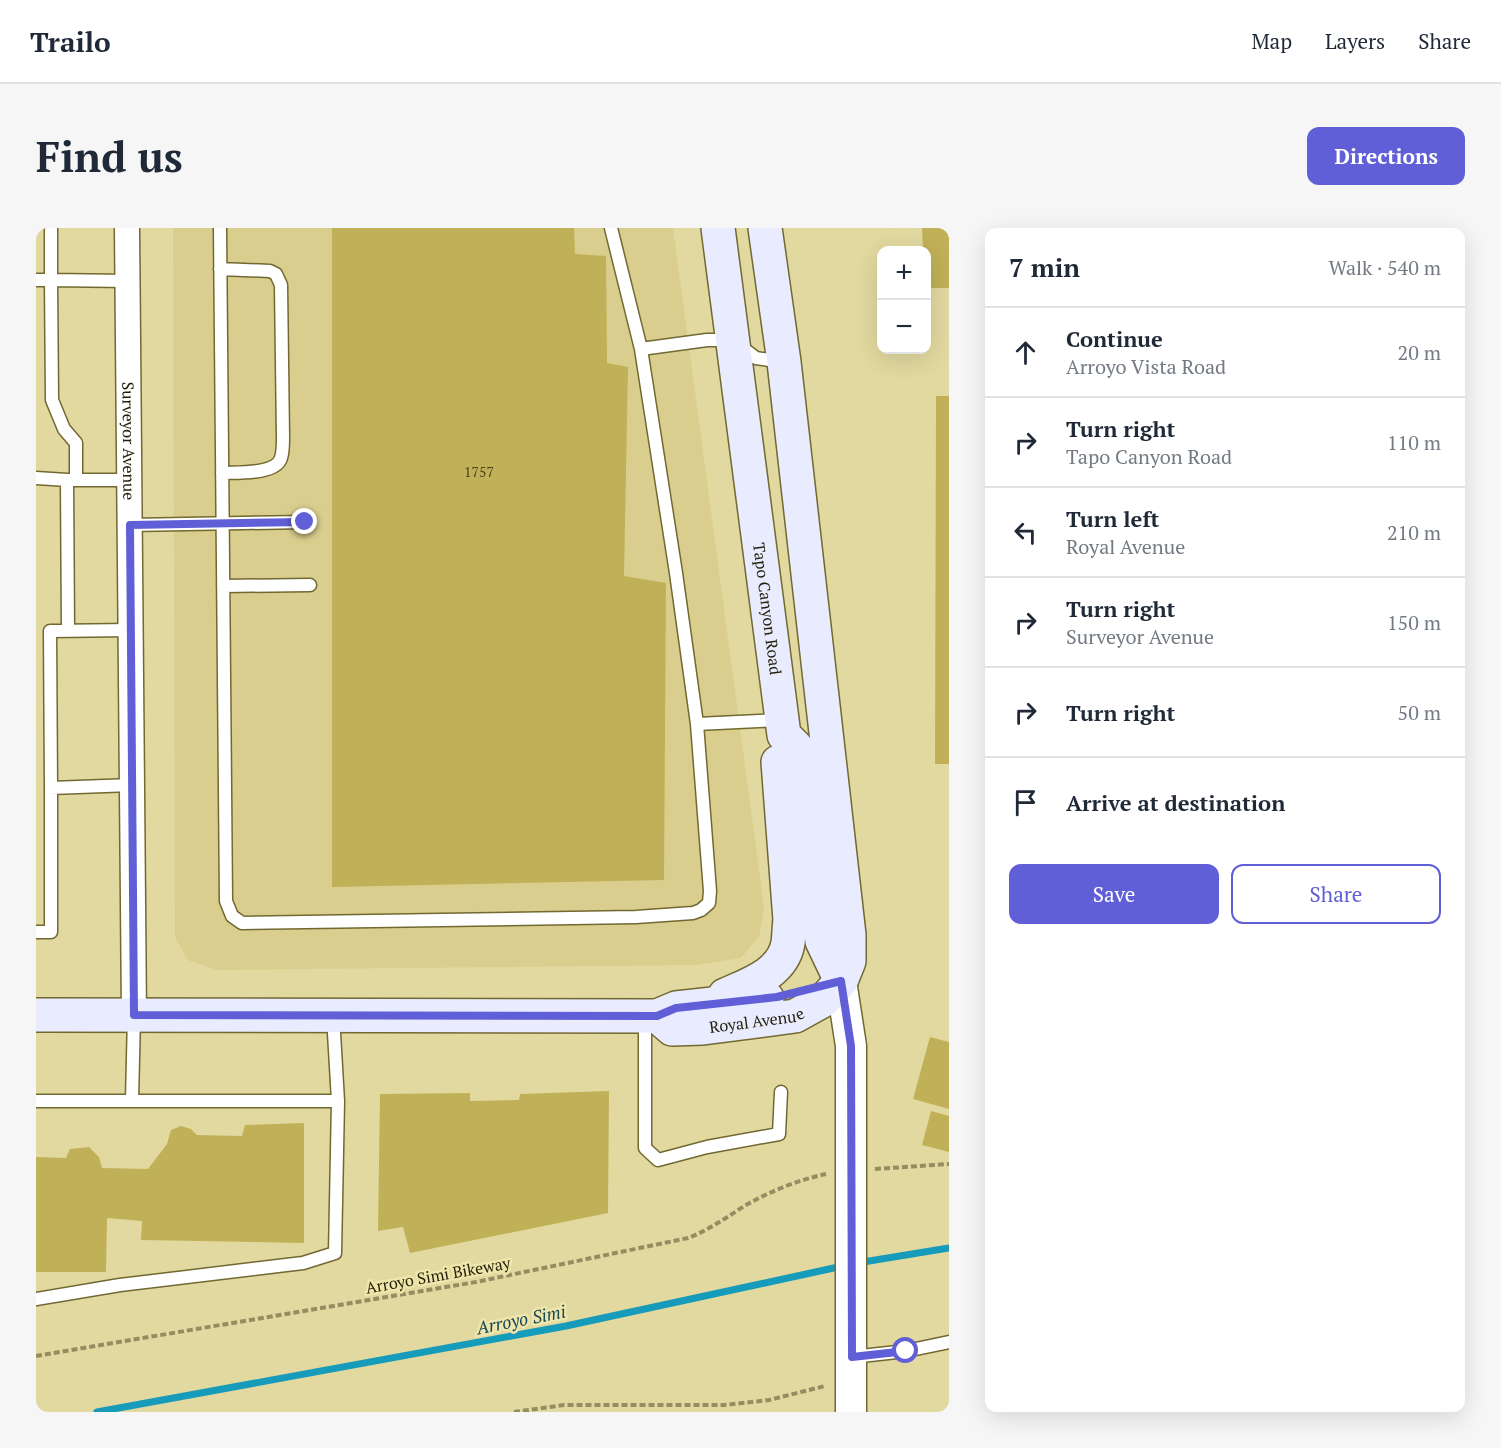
<!DOCTYPE html>
<html lang="en">
<head>
<meta charset="utf-8">
<style>
	body { margin:0; font-family:"PT Serif",serif; background:#f6f6f7; color:#1f2937 }
	.controls { position:absolute; right:18px; top:18px; display:grid; overflow:hidden; border-radius:12px; box-shadow:0 6px 24px #0002 }
	.controls button { width:54px; height:54px; display:grid; place-items:center; padding:0; border:0; border-bottom:2px solid #e0e1e3; background:#fff; color:#1f2937; font:30px sans-serif }
	.stop { position:absolute; width:18px; height:18px; margin:-14px; border:4px solid #615fd7; border-radius:50%; background:#fff }
	.stop.end { background:#615fd7; border-color:#fff; box-shadow:0 2px 6px #0008 }
	.list { margin:0; padding:0; list-style:none }
	h2 { display:flex; justify-content:space-between; align-items:center; height:78px; margin:0; padding:0 24px; font-size:26px }
	h2 small { font-size:20px; font-weight:400; color:#747a83 }
	.list li { display:grid; grid-template-columns:39px 1fr auto; gap:18px; align-items:center; box-sizing:border-box; height:90px; padding:0 24px; border-top:2px solid #e0e1e3 }
	.list b { display:block; font-size:22px; white-space:nowrap }
	.list p { margin:0; font-size:20px; white-space:nowrap; color:#747a83 }
	.list em { font-size:20px; font-style:normal; color:#747a83 }
	.actions { display:flex; gap:12px; padding:18px 24px }
	.actions a { flex:1; padding:14px 0; border:2px solid #615fd7; border-radius:12px; text-align:center; font-size:21px; color:#615fd7 }
	.actions .main { background:#615fd7; color:#fff }
	.icon { flex:none; width:33px; height:33px; fill:none; stroke:currentColor; stroke-width:2; stroke-linecap:round; stroke-linejoin:round }
	.map { position:relative; flex:none; width:913px; height:1184px; overflow:hidden; border-radius:12px }
	header { display:flex; align-items:center; gap:36px; box-sizing:border-box; height:84px; padding:0 30px; background:#fff; border-bottom:2px solid #e0e1e3 }
	header strong { font-size:28px }
	nav { display:flex; gap:33px; margin-inline-start:auto; font-size:21px }
	.intro { display:flex; align-items:center; justify-content:space-between; box-sizing:border-box; height:144px; padding:0 36px }
	h1 { margin:0; font-size:42px }
	.button { padding:15px 27px; border-radius:12px; background:#615fd7; color:#fff; font-size:21px; font-weight:700 }
	main { display:flex; gap:36px; padding:0 36px }
	aside { flex:1; background:#fff; border-radius:12px; box-shadow:0 6px 24px #0002 }
	.map>svg:first-child { display:block }
	.built { fill:#d9ce8d }
	.lines { fill:none; stroke-linecap:round; stroke-linejoin:round }
	.stream { stroke:#169bba; stroke-width:7 }
	.building { fill:#c0b057 }
	.service-casing { stroke:#716832; stroke-width:15 }
	.minor-casing { stroke:#716832; stroke-width:27 }
	.tertiary-casing { stroke:#716832; stroke-width:33 }
	.secondary-casing { stroke:#716832; stroke-width:36 }
	.path { stroke:#948d62; stroke-width:4; stroke-dasharray:6 3; stroke-linecap:butt }
	.service { stroke:#fff; stroke-width:12 }
	.minor { stroke:#fff; stroke-width:24 }
	.tertiary { stroke:#fff; stroke-width:30 }
	.secondary { stroke:#e9ebff; stroke-width:33 }
	.route { stroke:#615fd7; stroke-width:8 }
	.labels { text-anchor:middle; dominant-baseline:central; stroke-width:5; stroke-linejoin:round; paint-order:stroke }
	.number-label { font-size:14px; fill:#4a431c }
	.street-label { font-size:16px; fill:#231f08; stroke:#efe6ac }
	.water-label { font-size:18px; font-style:italic; fill:#164856; stroke:#efe6ac }
</style>
</head>
<body>
<header>
<strong>Trailo</strong>
<nav><a>Map</a><a>Layers</a><a>Share</a></nav>
</header>
<div class="intro"><h1>Find us</h1><a class="button">Directions</a></div>
<main>
<div class="map">
<svg width="913" height="1184" viewBox="0 0 913 1184">
	<rect width="100%" height="100%" fill="#e2d9a0"/>
	<!-- built -->
	<path class="built" d="M137,0H637L728,679L723,709L705,730L660,737L181,742L152,732L139,709Z"/>
	<g class="lines">
		<!-- stream -->
		<path class="stream" d="M821,1035L913,1020
			M61,1184L530,1098L807,1038"/>
	</g>
	<!-- building -->
	<path class="building" d="M296,0H538L539,26L570,28L571,135L592,139L588,348L630,355L628,652L296,659Z
		M886,0H913V60H890V22H887Z
		M900,168H913V536H899Z
		M894,809L913,814V881L877,871Z
		M573,863L572,985L374,1025L367,999L342,1003L344,866L434,865V873L483,872L484,866Z
		M895,883L913,888V924L886,917Z
		M268,895V1015L105,1012L106,993L71,990L70,1044H0V929L30,930L34,921L53,919L63,929L66,940L112,941L131,916L135,902L145,898L155,901L161,907L206,908L209,897Z"/>
	<g class="lines">
		<defs>
			<path id="service" d="M15,0V52L91,53
				M184,0L190,673L196,688L206,695L600,689L657,685L665,682L673,675L674,663L661,496L640,345L605,121L575,0
				M184,41L234,43L240,46L245,57L247,210C247,216 247,224 245,230C240,247 201,244 186,245
				M0,52H15L16,172L28,201L40,215V252
				M605,121L671,112H696L720,130L746,134
				M0,250L31,252
				M94,297L269,294
				M187,358L274,357
				M32,402L31,252H93
				M661,496L744,492
				M15,560L14,403L94,402
				M0,704H15V560L96,557
				M297,788L302,873
				M609,790V920L622,932L671,919L743,906L745,864
				M96,872L98,788
				M0,873H302L299,1025L267,1035L84,1057L0,1071
				M816,1129L870,1123L913,1114"/>
			<g id="minor">
				<path id="s1" d="M91,0L98,787"/>
			</g>
			<path id="tertiary" d="M805,753L815,818V1184"/>
			<g id="secondary">
				<path id="s2" d="M682,0L748,507L760,519L786,713L805,753"/>
				<path d="M689,767C714,756 747,745 752,715C753,708 753,699 754,692L742,534"/>
				<path d="M0,787L621,788L640,780L731,770"/>
				<path id="s3" d="M621,788L636,801L667,800L759,788L788,772L805,753L813,733V707L748,134L729,0"/>
			</g>
		</defs>
		<!-- service casing -->
		<use href="#service" class="service-casing"/>
		<!-- minor casing -->
		<use href="#minor" class="minor-casing"/>
		<!-- tertiary casing -->
		<use href="#tertiary" class="tertiary-casing"/>
		<!-- secondary casing -->
		<use href="#secondary" class="secondary-casing"/>
		<!-- path -->
		<path class="path" d="M839,941L913,936
			M0,1128L440,1054L652,1010C673,1002 691,989 710,977C735,963 762,952 790,946
			M478,1184L528,1177H688L733,1172L789,1158"/>
		<!-- service -->
		<use href="#service" class="service"/>
		<!-- minor -->
		<use href="#minor" class="minor"/>
		<!-- tertiary -->
		<use href="#tertiary" class="tertiary"/>
		<!-- secondary -->
		<use href="#secondary" class="secondary"/>
	</g>
	<g class="lines">
		<!-- route -->
		<path class="route" d="M269,294L94,297L98,787L621,788L640,780L741,769L805,753L815,818L816,1129L870,1123"/>
	</g>
	<g class="labels">
		<!-- number labels -->
		<g class="number-label">
			<text x="443" y="243">1757</text>
		</g>
		<!-- street labels -->
		<g class="street-label">
			<text stroke="none"><textPath href="#s1" startOffset="213">Surveyor Avenue</textPath></text>
			<text stroke="none"><textPath href="#s2" startOffset="384">Tapo Canyon Road</textPath></text>
			<text stroke="none"><textPath href="#s3" startOffset="105">Royal Avenue</textPath></text>
			<text transform="translate(402 1047) rotate(-10)">Arroyo Simi Bikeway</text>
		</g>
		<!-- water labels -->
		<g class="water-label">
			<text transform="translate(485 1091) rotate(-11)">Arroyo Simi</text>
		</g>
	</g>
</svg>
<div class="controls">
<button>+</button>
<button>−</button>
</div>
<div class="stop" style="left:870px;top:1123px"></div>
<div class="stop end" style="left:269px;top:294px"></div>
</div>
<aside>
<h2>7 min<small>Walk · 540 m</small></h2>
<ul class="list">
<li><svg class="icon" aria-label="ahead" viewBox="0 0 24 24"><path d="M12 20V5M6 11l6-6 6 6"/></svg><div><b>Continue</b><p>Arroyo Vista Road</p></div><em>20 m</em></li>
<li><svg class="icon" aria-label="right" viewBox="0 0 24 24"><path d="M7 20v-9h11M14 6l5 5-5 5"/></svg><div><b>Turn right</b><p>Tapo Canyon Road</p></div><em>110 m</em></li>
<li><svg class="icon" aria-label="left" viewBox="0 0 24 24"><path d="M17 20v-9H6M10 6l-5 5 5 5"/></svg><div><b>Turn left</b><p>Royal Avenue</p></div><em>210 m</em></li>
<li><svg class="icon" aria-label="right" viewBox="0 0 24 24"><path d="M7 20v-9h11M14 6l5 5-5 5"/></svg><div><b>Turn right</b><p>Surveyor Avenue</p></div><em>150 m</em></li>
<li><svg class="icon" aria-label="right" viewBox="0 0 24 24"><path d="M7 20v-9h11M14 6l5 5-5 5"/></svg><div><b>Turn right</b></div><em>50 m</em></li>
<li><svg class="icon" aria-label="arrive" viewBox="0 0 24 24"><path d="M6 21V4h12l-3 4 3 4H6"/></svg><div><b>Arrive at destination</b></div></li>
</ul>
<div class="actions"><a class="main">Save</a><a>Share</a></div>
</aside>
</main>
</body>
</html>
